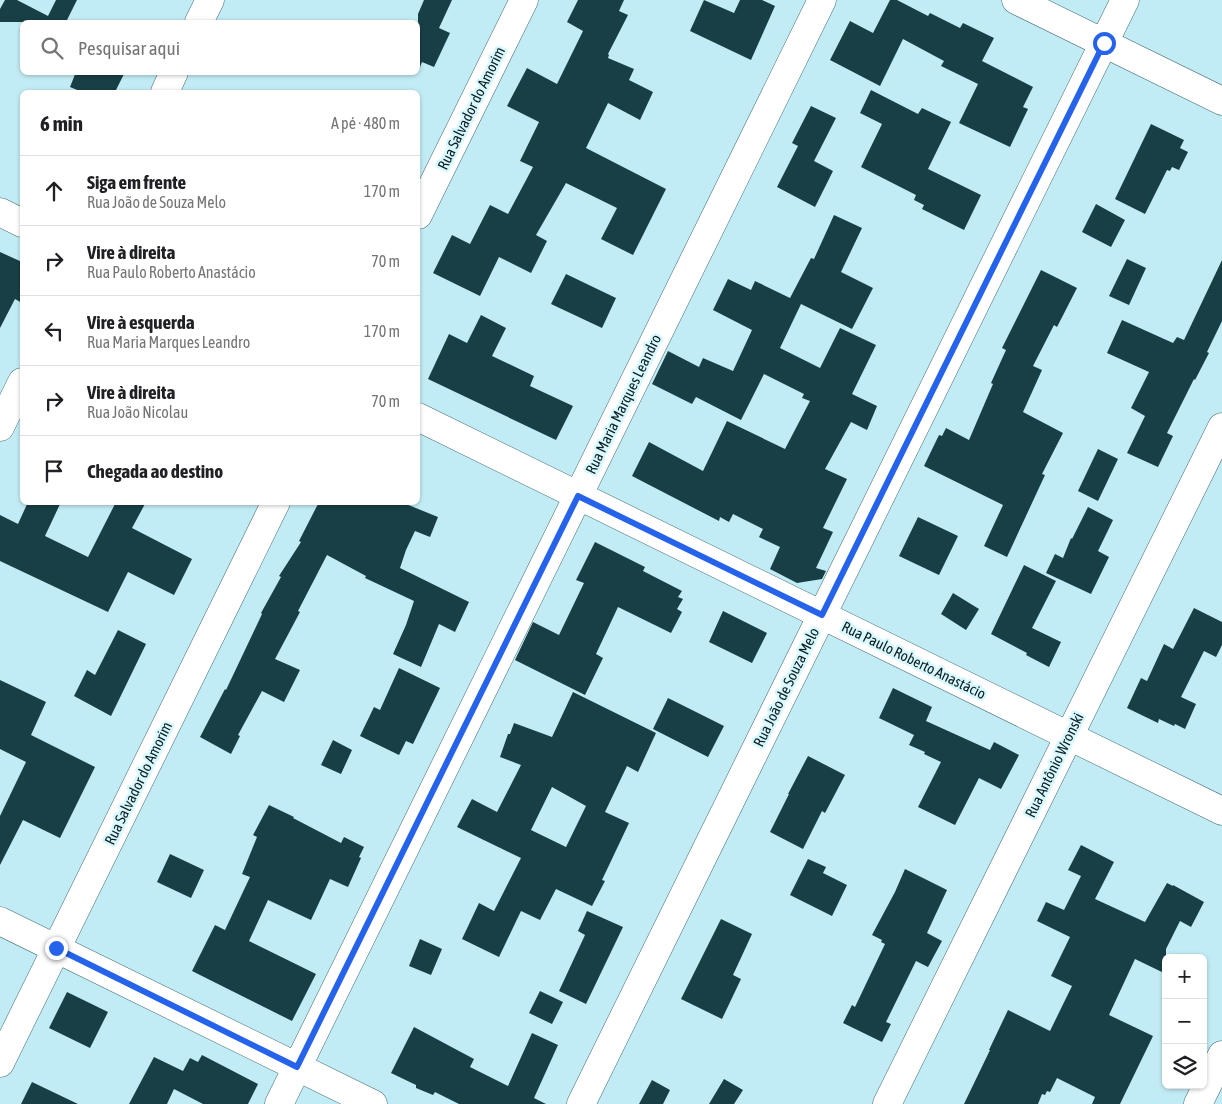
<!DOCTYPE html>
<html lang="pt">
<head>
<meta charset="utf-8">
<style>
	body { margin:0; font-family:"Asap Condensed",sans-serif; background:#f2f2f2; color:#202124 }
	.controls { position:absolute; right:15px; bottom:15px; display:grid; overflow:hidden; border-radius:8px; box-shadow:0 1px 4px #0004 }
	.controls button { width:45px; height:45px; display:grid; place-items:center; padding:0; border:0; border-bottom:1px solid #e0e0e0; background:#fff; color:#202124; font:25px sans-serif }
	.stop { position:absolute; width:15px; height:15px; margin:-11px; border:4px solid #2563eb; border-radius:50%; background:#fff }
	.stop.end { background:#2563eb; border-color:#fff; box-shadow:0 1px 5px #0008 }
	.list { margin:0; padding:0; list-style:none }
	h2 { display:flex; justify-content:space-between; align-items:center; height:65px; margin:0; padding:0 20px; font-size:21px }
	h2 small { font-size:16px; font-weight:400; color:#757577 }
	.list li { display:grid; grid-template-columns:32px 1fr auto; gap:15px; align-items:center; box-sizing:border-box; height:70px; padding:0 20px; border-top:1px solid #e0e0e0 }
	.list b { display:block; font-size:19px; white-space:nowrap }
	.list p { margin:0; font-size:16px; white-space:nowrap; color:#757577 }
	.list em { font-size:16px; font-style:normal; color:#757577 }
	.icon { flex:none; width:28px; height:28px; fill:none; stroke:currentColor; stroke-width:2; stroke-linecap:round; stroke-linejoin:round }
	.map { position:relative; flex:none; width:1222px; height:1104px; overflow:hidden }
	.search { position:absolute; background:#fff; box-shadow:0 1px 4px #0004; left:20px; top:20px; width:400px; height:55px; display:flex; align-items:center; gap:12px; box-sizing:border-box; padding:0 18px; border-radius:8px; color:#757577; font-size:19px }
	.panel { position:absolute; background:#fff; box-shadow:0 1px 4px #0004; left:20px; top:90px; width:400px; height:415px; border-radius:8px }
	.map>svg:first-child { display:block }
	.building { fill:#183f46; fill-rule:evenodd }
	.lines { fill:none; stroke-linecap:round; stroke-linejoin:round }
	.minor-casing { stroke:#466d74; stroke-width:29 }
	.minor { stroke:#fff; stroke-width:28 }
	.route { stroke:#2563eb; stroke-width:6 }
	.labels { text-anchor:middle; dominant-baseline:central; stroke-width:5; stroke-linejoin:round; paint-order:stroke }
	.street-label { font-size:15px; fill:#0d1d20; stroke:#d6f8fe }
</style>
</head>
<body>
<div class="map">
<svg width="1222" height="1104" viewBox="0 0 1222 1104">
	<rect width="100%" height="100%" fill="#c2ecf5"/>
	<!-- building -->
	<path class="building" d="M5,0H17L48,16L56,0H77L66,22H0V9Z
		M424,0H452L439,28L450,33L434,67L422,62L418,72V14Z
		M578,0H624L619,11L628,15L608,54L609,55L608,58L634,69L629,80L653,92L640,120L608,103L586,148L666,189L633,255L601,239L617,208L566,183L536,235L547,241L531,273L499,257L480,296L433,273L452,235L470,244L490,205L508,214L533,167L520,161L539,122L507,106L527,68L557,84L583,31L567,22Z
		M704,0L734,13L740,0H762L775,6L751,60L690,31Z
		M890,0H897L928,16L930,13L960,28L963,23L994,38L982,61L1033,87L1023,107L1028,109L1010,147L959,123L978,84L941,66L944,61L903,39L880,86L830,60L850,21L873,33Z
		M76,72H125L115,92H82L70,87Z
		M871,90L918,114L922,108L951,122L928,169L981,195L964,230L922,209L924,205L914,200L916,195L861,167L882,124L860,113Z
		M811,106L836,118L814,161L833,171L815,207L777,187L798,146L792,143Z
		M1151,124L1184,140L1180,148L1188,152L1179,170L1172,167L1170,171L1167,170L1145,214L1115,199Z
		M1096,204L1125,220L1111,247L1082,232Z
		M834,215L862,228L841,272L873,288L852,329L801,304L780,348L820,368L840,328L876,345L852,394L877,406L867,430L851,422L825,469L847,479L823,528L833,532L816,568L826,571L822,579L797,583L770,569L780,547L759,537L763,529L733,514L729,522L720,517L719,521L632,476L649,442L703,471L727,421L785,449L810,401L802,398L804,394L764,374L741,420L696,397L692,404L652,384L668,351L699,367L703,358L733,371L752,330L713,310L728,279L751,290L755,281L790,298L811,258L814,259Z
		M0,252L22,262V303L15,299L0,328Z
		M1127,259L1146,268L1129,305L1109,296Z
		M1222,260V321L1207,352L1209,353L1195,380L1194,379L1167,433L1173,436L1158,467L1127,453L1145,416L1131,408L1149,372L1107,353L1122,320L1173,343L1177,337L1184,340Z
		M1041,270L1077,288L1057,327L1054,325L1033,366L1042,370L1023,412L1063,433L1042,474L1045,475L1007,557L984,546L1003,505L924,466L939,435L942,436L946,428L969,440L993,384L991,383L1006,350L1002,348Z
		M566,274L616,298L602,328L551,304Z
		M481,315L506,328L492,356L534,376L530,386L573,406L556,440L428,379L449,334L467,343Z
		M1098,449L1118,459L1098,501L1078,491Z
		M28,502H61L45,536L88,557L116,502H146L132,528L192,559L174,595L128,572L108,612L0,561V515L18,524Z
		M319,502H401L438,517L430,537L415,531L406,550L400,568L469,602L455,632L439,624L421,667L393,654L406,625L414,601L365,578L366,576L327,555L298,611L300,612L275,659L300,670L284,702L262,691L238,735L240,736L231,754L200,737L225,689L226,690L262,614L261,613L281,577L279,576L301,542L299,541Z
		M1088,507L1113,520L1098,551L1109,557L1091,594L1046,573L1055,554L1063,558L1071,538L1072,539Z
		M918,517L958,536L939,575L899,556Z
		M595,542L645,567L643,571L682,591L678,597L683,599L677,609L682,612L671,633L618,607L596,654L603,658L585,695L515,660L533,622L559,635L584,583L576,580Z
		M1024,565L1056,581L1032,628L1061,642L1049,667L1026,655L1027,653L991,634Z
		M953,593L979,609L966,630L941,614Z
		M1194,608L1222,622V645L1216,657L1204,651L1181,697L1196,704L1185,729L1175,724L1174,726L1159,719L1158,723L1127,708L1141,678L1147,681L1164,644L1173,649Z
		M723,611L767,633L752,663L709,642Z
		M118,630L146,644L111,716L74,696L87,670L95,675Z
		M399,668L440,688L413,744L406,741L399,755L360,736L374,707L380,710Z
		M0,680L46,702L31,735L95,767L60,838L23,820L0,865V816L26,762L0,749Z
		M893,688L932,707L926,721L990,750L994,742L1019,755L1001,789L979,778L955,825L918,807L941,762L924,754L925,752L909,745L914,735L879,718Z
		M573,692L656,733L638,772L627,766L605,812L629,823L602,880L605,881L592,906L556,889L540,920L521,911L499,957L462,939L479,903L494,911L521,858L457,827L472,799L497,812L521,765L500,757L508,734H510L514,723L552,737ZM552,787L586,806L566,847L531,830Z
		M668,698L724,726L708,757L653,729Z
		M333,740L352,750L341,774L321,765Z
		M808,756L845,775L825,813L822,811L803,849L770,832L789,794H788Z
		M269,805L294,817L293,818L341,843L344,837L364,847L359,857L361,858L348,887L330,879L311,920L268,900L249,941L316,974L292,1021L192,971L215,925L225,930L250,877L242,874L257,837L253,835Z
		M1081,845L1114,862L1095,899L1145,922L1167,883L1173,886V885L1204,902L1191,927L1180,921L1166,949V974L1135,959L1109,1015L1153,1036L1120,1104H1092L1095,1097L1057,1078L1050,1092L1047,1091L1045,1095L1042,1094L1038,1104H964L990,1050H989L1008,1010L1050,1031L1072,986L1051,976L1070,937L1037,921L1046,902L1064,910L1081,876L1068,870Z
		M170,854L204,870L191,898L157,882Z
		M808,859L826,867L823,873L847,885L832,916L790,895Z
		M905,869L947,890L927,933L942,941L928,967L916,961L886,1022L891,1024L882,1042L843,1023L852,1005L855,1007L885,944L881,942L882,940L872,935L895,892Z
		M587,911L623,927L586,1004L559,991L585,935L578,931Z
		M721,919L752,934L733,975L741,979L722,1019L681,999Z
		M420,939L442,949L431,975L409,966Z
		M540,991L563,1002L552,1024L529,1013Z
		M67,992L108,1012L90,1048L49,1028Z
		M414,1027L474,1059L470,1067L508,1086L532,1033L558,1045L534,1098L546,1104H459L435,1092L433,1095L416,1088V1085L391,1073Z
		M202,1055L258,1084L248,1104H203L174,1089L167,1104H129L154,1057L183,1071L190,1058L198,1062Z
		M724,1079L743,1090L734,1104H709Z
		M652,1080L670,1090L663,1104H639Z
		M32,1082L78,1104H21Z"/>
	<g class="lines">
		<defs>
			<path id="minor" d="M1016,0L1222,101
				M199,22L210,0
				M165,92L174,72
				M0,212L22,223
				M418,215L524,0
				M418,417L1222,811
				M0,427L22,382
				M0,921L373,1104
				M0,1063L276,502
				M279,1104L822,0
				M581,1104L1125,0
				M887,1104L1222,427
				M1198,1104L1222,1055"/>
		</defs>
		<!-- minor casing -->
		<use href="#minor" class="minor-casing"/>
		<!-- minor -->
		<use href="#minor" class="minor"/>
	</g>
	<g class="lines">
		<!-- route -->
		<path class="route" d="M56,948L297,1067L578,496L822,615L1104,43"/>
	</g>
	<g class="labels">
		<!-- street labels -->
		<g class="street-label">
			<text transform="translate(471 108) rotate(-64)">Rua Salvador do Amorim</text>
			<text transform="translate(623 404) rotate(-64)">Rua Maria Marques Leandro</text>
			<text transform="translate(914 660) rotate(26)">Rua Paulo Roberto Anastácio</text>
			<text transform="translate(786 687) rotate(-64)">Rua João de Souza Melo</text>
			<text transform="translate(1054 765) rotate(-64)">Rua Antônio Wronski</text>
			<text transform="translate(138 783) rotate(-64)">Rua Salvador do Amorim</text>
		</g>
	</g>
</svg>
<div class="controls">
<button>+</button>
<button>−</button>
<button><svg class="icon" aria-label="layers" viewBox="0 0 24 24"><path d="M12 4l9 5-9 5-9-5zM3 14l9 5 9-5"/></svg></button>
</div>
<div class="stop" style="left:1104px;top:43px"></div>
<div class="stop end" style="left:56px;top:948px"></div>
<div class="search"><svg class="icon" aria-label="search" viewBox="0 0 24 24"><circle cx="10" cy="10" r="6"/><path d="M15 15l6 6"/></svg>Pesquisar aqui</div>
<section class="panel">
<h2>6 min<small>A pé · 480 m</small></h2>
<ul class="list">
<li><svg class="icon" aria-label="ahead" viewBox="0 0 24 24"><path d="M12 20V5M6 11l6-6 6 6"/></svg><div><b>Siga em frente</b><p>Rua João de Souza Melo</p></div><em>170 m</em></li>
<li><svg class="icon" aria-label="right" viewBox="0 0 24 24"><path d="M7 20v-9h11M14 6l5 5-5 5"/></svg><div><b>Vire à direita</b><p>Rua Paulo Roberto Anastácio</p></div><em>70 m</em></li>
<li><svg class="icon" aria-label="left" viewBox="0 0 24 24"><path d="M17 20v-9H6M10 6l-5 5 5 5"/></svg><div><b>Vire à esquerda</b><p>Rua Maria Marques Leandro</p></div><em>170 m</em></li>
<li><svg class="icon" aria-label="right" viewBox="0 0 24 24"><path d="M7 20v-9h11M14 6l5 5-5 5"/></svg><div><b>Vire à direita</b><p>Rua João Nicolau</p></div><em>70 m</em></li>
<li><svg class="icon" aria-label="arrive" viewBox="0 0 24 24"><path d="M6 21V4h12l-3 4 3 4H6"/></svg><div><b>Chegada ao destino</b></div></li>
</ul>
</section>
</div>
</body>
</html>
